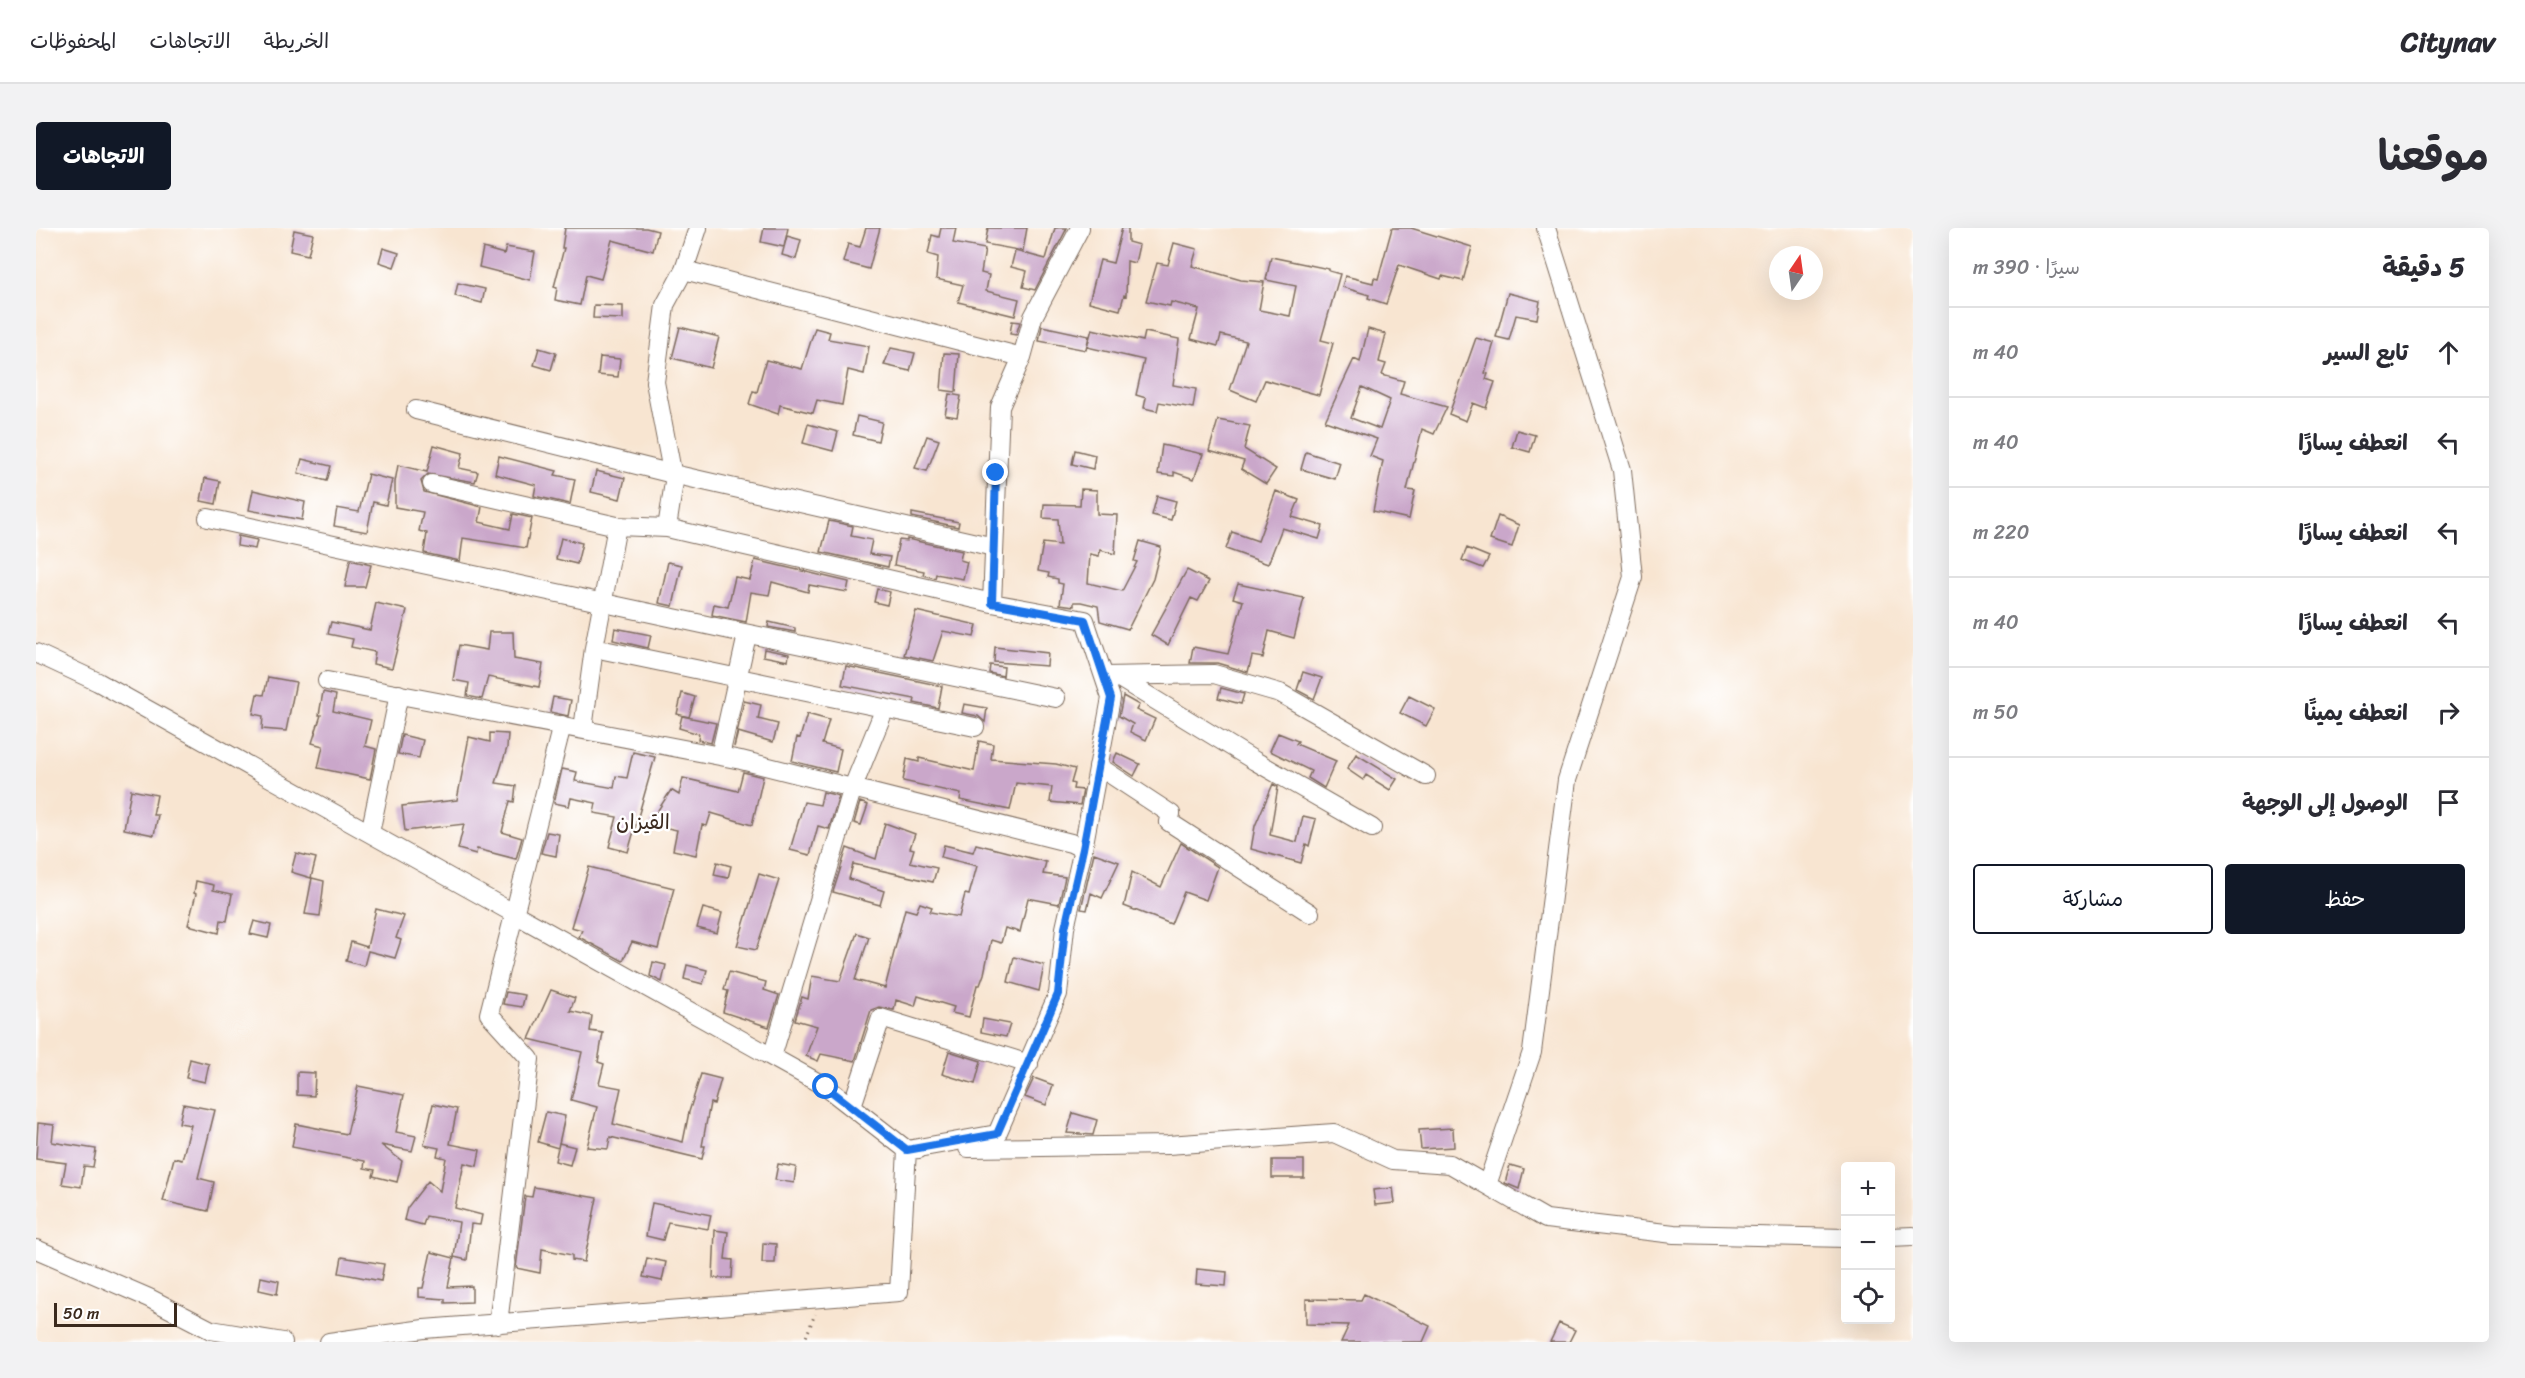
<!DOCTYPE html>
<html lang="ar">
<head>
<meta charset="utf-8">
<style>
	body { margin:0; font-family:Sriracha,"Playpen Sans Arabic",sans-serif; background:#f2f2f3; color:#2b2b33; direction:rtl }
	.controls { position:absolute; right:18px; bottom:18px; display:grid; overflow:hidden; border-radius:6px; box-shadow:0 6px 24px #0002 }
	.controls button { width:54px; height:54px; display:grid; place-items:center; padding:0; border:0; border-bottom:2px solid #e1e1e2; background:#fff; color:#2b2b33; font:30px sans-serif }
	.compass { position:absolute; left:1733px; top:18px; width:54px; height:54px; border-radius:50%; background:#fff; box-shadow:0 6px 24px #0002; rotate:13deg }
	.scale { position:absolute; left:18px; bottom:15px; width:123px; box-sizing:border-box; padding-left:6px; border:3px solid #3b2a1e; border-top:0; font-size:16px; line-height:21px; white-space:nowrap; color:#3b2a1e; -webkit-text-stroke:4px #fff; paint-order:stroke }
	.stop { position:absolute; width:18px; height:18px; margin:-14px; border:4px solid #1a73e8; border-radius:50%; background:#fff }
	.stop.end { background:#1a73e8; border-color:#fff; box-shadow:0 2px 6px #0008 }
	.list { margin:0; padding:0; list-style:none }
	h2 { display:flex; justify-content:space-between; align-items:center; height:78px; margin:0; padding:0 24px; font-size:26px }
	h2 small { font-size:20px; font-weight:400; color:#7c7c81 }
	.list li { display:grid; grid-template-columns:39px 1fr auto; gap:18px; align-items:center; box-sizing:border-box; height:90px; padding:0 24px; border-top:2px solid #e1e1e2 }
	.list b { display:block; font-size:22px; white-space:nowrap }
	.list em { font-size:20px; font-style:normal; color:#7c7c81 }
	.actions { display:flex; gap:12px; padding:18px 24px }
	.actions a { flex:1; padding:14px 0; border:2px solid #111827; border-radius:6px; text-align:center; font-size:21px; color:#111827 }
	.actions .main { background:#111827; color:#fff }
	.icon { flex:none; width:33px; height:33px; fill:none; stroke:currentColor; stroke-width:2; stroke-linecap:round; stroke-linejoin:round }
	.map { position:relative; flex:none; width:1877px; height:1114px; overflow:hidden; direction:ltr; border-radius:6px }
	header { display:flex; align-items:center; gap:36px; box-sizing:border-box; height:84px; padding:0 30px; background:#fff; border-bottom:2px solid #e1e1e2 }
	header strong { font-size:28px }
	nav { display:flex; gap:33px; margin-inline-start:auto; font-size:21px }
	.intro { display:flex; align-items:center; justify-content:space-between; box-sizing:border-box; height:144px; padding:0 36px }
	h1 { margin:0; font-size:42px }
	.button { padding:15px 27px; border-radius:6px; background:#111827; color:#fff; font-size:21px; font-weight:700 }
	main { display:flex; gap:36px; padding:0 36px }
	aside { flex:1; background:#fff; border-radius:6px; box-shadow:0 6px 24px #0002 }
	.map>svg:first-child { display:block }
	.building { fill:#caa7ca; fill-rule:evenodd }
	.lines { fill:none; stroke-linecap:round; stroke-linejoin:round }
	.minor-casing { stroke:#7d6b5d; stroke-width:20 }
	.path { stroke:#7d6b5d; stroke-width:3; stroke-dasharray:1.5 4.5; stroke-linecap:butt }
	.minor { stroke:#fff; stroke-width:18 }
	.route { stroke:#1a73e8; stroke-width:8 }
	.labels { text-anchor:middle; dominant-baseline:central; stroke-width:5; stroke-linejoin:round; paint-order:stroke }
	.quarter-label { font-size:21px; fill:#3b2a1e; stroke:#fff }
</style>
</head>
<body>
<header>
<strong>Citynav</strong>
<nav><a>الخريطة</a><a>الاتجاهات</a><a>المحفوظات</a></nav>
</header>
<div class="intro"><h1>موقعنا</h1><a class="button">الاتجاهات</a></div>
<main>
<aside>
<h2>5 دقيقة<small>سيرًا · 390 m</small></h2>
<ul class="list">
<li><svg class="icon" aria-label="ahead" viewBox="0 0 24 24"><path d="M12 20V5M6 11l6-6 6 6"/></svg><div><b>تابع السير</b></div><em>40 m</em></li>
<li><svg class="icon" aria-label="left" viewBox="0 0 24 24"><path d="M17 20v-9H6M10 6l-5 5 5 5"/></svg><div><b>انعطف يسارًا</b></div><em>40 m</em></li>
<li><svg class="icon" aria-label="left" viewBox="0 0 24 24"><path d="M17 20v-9H6M10 6l-5 5 5 5"/></svg><div><b>انعطف يسارًا</b></div><em>220 m</em></li>
<li><svg class="icon" aria-label="left" viewBox="0 0 24 24"><path d="M17 20v-9H6M10 6l-5 5 5 5"/></svg><div><b>انعطف يسارًا</b></div><em>40 m</em></li>
<li><svg class="icon" aria-label="right" viewBox="0 0 24 24"><path d="M7 20v-9h11M14 6l5 5-5 5"/></svg><div><b>انعطف يمينًا</b></div><em>50 m</em></li>
<li><svg class="icon" aria-label="arrive" viewBox="0 0 24 24"><path d="M6 21V4h12l-3 4 3 4H6"/></svg><div><b>الوصول إلى الوجهة</b></div></li>
</ul>
<div class="actions"><a class="main">حفظ</a><a>مشاركة</a></div>
</aside>
<div class="map">
<svg width="1877" height="1114" viewBox="0 0 1877 1114">
	<rect width="100%" height="100%" fill="#fff"/>
	<filter id="ink" filterUnits="userSpaceOnUse"><feTurbulence type="fractalNoise" baseFrequency=".0167" numOctaves="2"/><feDisplacementMap in="SourceGraphic" scale="12" xChannelSelector="R" yChannelSelector="G"/><feConvolveMatrix kernelMatrix="1 2 1 2 8 2 1 2 1" color-interpolation-filters="sRGB"/></filter>
	<filter id="wash" filterUnits="userSpaceOnUse"><feTurbulence type="fractalNoise" baseFrequency=".008" numOctaves="4" result="noise"/><feDisplacementMap in="SourceGraphic" scale="24" xChannelSelector="R" yChannelSelector="G"/><feGaussianBlur stdDeviation="1.35" result="paint"/><feColorMatrix in="noise" values="0 0 0 0 0 0 0 0 0 0 0 0 0 0 0 0 0 1.4 0 .05"/><feComposite in="paint" operator="in"/></filter>
	<g filter="url(#wash)">
		<rect width="100%" height="100%" fill="#f8e5d1"/>
		<g id="blocks">
			<!-- building -->
			<path class="building" d="M529,0H610L622,3L617,23L576,12L565,51L550,47L544,77L519,72L521,60L518,59L528,20H526Z
				M728,0H752L748,19L725,14Z
				M830,0H844L833,41L807,34L812,16L824,19Z
				M905,0H920L917,15L949,21L945,45L953,47L950,63L983,71L979,88L922,74L927,57L900,51L902,29L892,26L896,7L903,9Z
				M952,0H991L987,23L949,16Z
				M1019,0H1031L999,62L987,59L991,43L975,39L979,23L1010,31Z
				M1086,0H1092V14L1103,17L1099,35L1091,33L1090,68L1088,67L1084,82L1053,74L1064,32L1077,35Z
				M1356,0H1375L1436,19L1427,53L1406,48L1405,51L1363,37L1350,76L1332,70L1333,67L1306,59L1309,48L1337,55L1338,50L1342,51Z
				M258,2L277,6L272,27L254,23Z
				M751,8L765,12L760,31L746,27Z
				M1138,15L1161,21L1156,38L1205,52L1228,54L1223,82L1254,88L1260,58L1230,52L1235,29L1293,41V43L1304,46L1285,112L1297,115L1283,167L1229,152L1220,173L1194,162L1210,113L1185,107L1182,118L1155,111L1163,81L1135,74L1134,78L1110,73L1121,35L1132,37Z
				M470,19L499,24L494,52L443,39L447,20L468,26Z
				M347,20L363,25L358,39L343,34Z
				M422,55L449,61L446,75L419,68Z
				M1472,65L1504,73L1501,91L1480,87L1473,112L1460,109Z
				M558,77L587,78V91L557,90Z
				M976,93L984,94L980,107L974,106Z
				M1006,98L1053,108L1050,122L1003,113Z
				M644,99L683,109L675,140L636,130Z
				M779,100L794,104L792,111L833,118L828,146L812,142L806,177L781,172L777,185L744,177L742,186L713,176L717,163L721,164L730,132L766,141Z
				M1056,101L1107,113L1109,104L1143,111L1137,157L1160,161L1157,180L1123,174L1121,183L1108,180L1110,170L1100,167L1108,132L1051,119Z
				M1332,101L1350,106L1343,134L1350,136L1346,147L1368,153L1364,166L1411,179L1398,206L1386,201L1371,262L1379,263L1373,291L1337,283L1347,233L1334,228L1341,211L1289,193L1318,131L1324,134ZM1326,159L1354,172L1344,201L1315,190Z
				M1440,110L1458,115L1449,145L1452,146L1450,151L1459,154L1450,180L1437,175L1430,193L1413,186Z
				M503,120L520,125L515,142L498,137Z
				M855,120L879,125L874,143L848,137Z
				M908,125L923,126L920,164L905,162Z
				M564,129L584,131L582,149L562,147Z
				M913,166L925,168L921,189L909,187Z
				M821,188L846,194L842,213L817,207Z
				M1182,192L1214,198L1208,221L1240,241L1230,256L1205,241L1208,233L1173,223Z
				M772,196L802,204L797,223L767,215Z
				M1481,202L1499,207L1494,224L1476,219Z
				M891,208L903,212L891,243L879,240Z
				M398,217L427,225L423,240L442,244L439,254L392,246L385,253L388,264L446,279L443,294L474,301L477,286L496,290L490,320L427,310L424,333L388,325L391,305L383,303L387,284L359,279V254L362,237L391,244Z
				M1126,217L1167,226L1158,251L1138,244V248L1122,246Z
				M1039,222L1059,227L1057,241L1036,236Z
				M1270,224L1304,235L1299,251L1265,241Z
				M463,228L521,243L519,247L539,251L534,276L498,268L500,257L459,246Z
				M266,231L295,238L291,253L262,245Z
				M560,243L589,250L584,271L555,264Z
				M332,246L356,252L350,277L337,274L331,304L298,298L301,280L323,284Z
				M169,250L184,253L180,276L165,273Z
				M1045,261L1061,262V286L1081,287L1079,326L1064,322L1063,328L1054,326L1052,355L1086,363L1101,334L1098,333L1104,313L1125,319L1117,351L1092,401L1064,393L1062,378L1045,374H1038V378L1024,376L1027,356L1022,355V351L1012,349L1013,345L1002,343L1007,315L1024,317L1022,291L1007,290L1008,276L1044,277Z
				M217,262L269,274L266,292L213,282Z
				M1240,263L1263,272L1256,289L1287,298L1283,311L1246,300L1232,336L1190,321L1196,304L1222,313Z
				M1121,268L1140,273L1135,292L1116,287Z
				M876,285L923,294L922,299L876,289Z
				M1462,288L1483,297L1476,319L1454,312Z
				M793,293L817,298L815,308L836,312L833,326L854,329L852,339L785,324Z
				M202,308L221,312L219,321L201,318Z
				M525,310L546,315L541,336L520,331Z
				M871,311L926,323L924,332L931,334L927,351L900,346L899,350L887,347L888,343L858,337L863,312L871,313Z
				M1431,320L1453,329L1447,340L1426,332Z
				M314,332L335,337L329,359H309Z
				M719,332L813,354L811,364L773,357L772,364L736,354L733,367L715,364L710,394L676,387L678,376L692,379L699,349L714,352Z
				M632,334L646,337L637,378L623,375Z
				M1151,342L1173,353L1162,373L1155,370L1132,417L1115,407Z
				M1202,356L1268,370L1258,410L1233,403L1227,430L1216,428L1212,444L1181,435H1154L1157,419L1192,426L1207,373L1197,370Z
				M841,361L854,364L851,377L838,374Z
				M340,375L371,382L356,440L337,436L339,424L315,419L317,411L292,406L295,394L334,402Z
				M880,383L941,397L938,409L907,403L897,433L868,427Z
				M733,394L759,400V404L732,399Z
				M579,400L615,407L612,420L577,412Z
				M453,404H477L478,431L507,436L503,459L452,449L446,471L431,468L433,455L417,452L423,417L451,422Z
				M959,419L1012,425L1011,438L958,434Z
				M728,421L753,426L752,433L727,428Z
				M954,437L968,439L967,448L953,445Z
				M810,438L906,458L902,480L878,475L879,471L806,457Z
				M1267,444L1286,450L1278,471L1261,462Z
				M232,449L260,454L250,503L226,501L227,488L217,486L221,466L228,467Z
				M1185,460L1208,466L1205,476L1182,470Z
				M287,464L300,467L297,483L335,492L329,518L340,521L334,551L282,540L287,518L276,515L285,487H283Z
				M646,465L659,469L653,489L641,486Z
				M1087,468L1103,477L1100,482L1119,491L1110,512L1094,504L1097,496L1083,488Z
				M1373,468L1399,481L1390,498L1364,485Z
				M517,469L535,472L532,488L514,484Z
				M708,473L725,477L722,491L742,496L737,514L702,504L698,519Z
				M928,476L951,480L949,494L942,488L926,485Z
				M771,486L793,492L786,516L805,521L800,544L756,533L761,509L764,510Z
				M646,488L680,495L675,515L662,512L663,506L643,500Z
				M454,505L472,506L471,520L460,555L480,558L478,574L474,573L466,604L486,610L480,631L441,621L440,626L422,621L428,596L369,603L366,578L421,572L433,509L454,514Z
				M1242,505L1262,513L1260,516L1300,533L1288,560L1272,550L1275,543L1234,523Z
				M366,507L387,512L383,530L362,526Z
				M943,513L957,516L955,531L1020,536L1039,541L1035,555L1038,556L1037,561L1047,562L1044,577L1014,574L1016,559L980,555L974,582L924,572L925,566L867,553L871,531L883,534V530L938,543Z
				M597,524L619,529L592,624L573,619L581,589L558,585L560,575L535,570L533,578L518,575L526,541L541,544L539,553L578,560L580,548L591,550Z
				M1081,525L1104,536L1098,548L1077,534Z
				M1320,526L1361,551L1354,562L1330,547L1327,552L1311,541Z
				M707,544L727,549L716,597L675,585L671,598L666,597L660,627L637,622L641,602L613,596L635,562L643,567L647,550L702,563Z
				M1237,556L1242,559L1234,607L1261,614L1267,588L1280,591L1273,618L1270,616L1265,635L1215,621L1219,598Z
				M95,562L121,567L117,587H122L118,607L88,601Z
				M787,564L803,568L793,601L782,598L774,627L754,622L768,574L784,577Z
				M824,574L832,577L825,597L818,595Z
				M849,595L879,606L874,620L878,621L874,634L901,640L897,654L817,636L813,651L848,663L844,677L797,664L811,620L840,631Z
				M511,604L523,606L520,628L505,625Z
				M1145,615L1182,639L1170,672L1148,664L1135,696L1088,678L1096,644L1125,659Z
				M940,616L1010,634L1007,646L1029,649L1023,676L992,670L984,704L969,700L965,715L955,712L948,746L944,757H941L933,789L916,785L918,779L882,768L879,778L860,772L858,782L843,779L835,782L819,833L785,826L782,833L770,828L781,798L759,792L766,769L772,771L776,748L804,753L821,705L833,709L819,752L849,760L869,681L880,684L884,675L896,679L894,684L923,689L929,666L933,667L941,638L905,629L908,617L937,624Z
				M260,625L280,630L275,650L255,644Z
				M1058,625L1083,634L1066,670L1055,665L1051,682L1045,681Z
				M681,634L695,638L692,650L678,647Z
				M553,639L638,660L622,721L596,714L587,733L543,709L546,702L535,699Z
				M723,646L743,652L720,722L701,718Z
				M276,650L288,653L284,688L269,686Z
				M160,653L178,657L177,662L196,666L191,693L185,692L183,705L152,697L160,666L158,665Z
				M667,680L686,685L681,705L661,700Z
				M340,681L368,688L360,710L365,712L359,730L332,723L328,738L310,733L315,714L331,719Z
				M218,693L235,697L232,710L214,706Z
				M978,729L1008,737L1003,763L972,754Z
				M617,734L630,737L626,754L614,748Z
				M651,737L671,742L667,756L648,751Z
				M693,744L730,754L728,762L743,767L733,799L687,784L692,763L688,762Z
				M515,762L539,770L534,783L556,788L554,803L567,805L562,834L568,836L563,856L585,860L577,896L647,914L653,884L665,846L685,851L678,876L674,875L666,918H669L666,931L574,909L572,921L551,919L561,879L535,872L546,824L493,811Z
				M470,764L489,767L486,779L467,776Z
				M947,791L974,796L970,809L945,804Z
				M913,823L945,833L939,856L906,846Z
				M154,831L173,836L169,854L150,850Z
				M261,844L279,845L278,868L261,867Z
				M998,850L1017,857L1010,877L989,869Z
				M322,858L368,867L360,904L380,908L376,923L345,917L366,933L361,954L337,948L339,942L328,940L329,933L256,919L260,896L311,906Z
				M147,876L179,882L162,950L178,954L172,983L127,973L138,930L146,932L155,897L143,895Z
				M397,876L421,881L414,916L444,922L441,938L428,935L419,980L446,987L444,997L435,996L431,1032L418,1029L423,994L390,988L387,997L368,992L371,980L392,953L404,963L410,930L401,928L403,920L388,917Z
				M510,884L529,888L522,920L502,914Z
				M1037,885L1061,892L1057,907L1031,905Z
				M2,895L18,897L16,914L60,921L57,939L48,938L45,959L26,956L30,935L0,931Z
				M1417,900L1418,919L1385,921L1383,902Z
				M523,915L539,919L534,937L519,933Z
				M1236,932H1268V950H1236Z
				M742,936L760,939L758,955L739,952Z
				M1474,937L1488,941L1483,961L1469,955Z
				M498,959L561,970L548,1034L536,1032V1027L506,1021L504,1045L480,1040L489,968L496,969Z
				M1357,960L1359,975L1339,977L1337,962Z
				M616,975L675,987L672,1001L632,994L627,1012L610,1008Z
				M679,1002L692,1004L689,1031L697,1032L696,1050H677Z
				M727,1015L740,1016L739,1035H726Z
				M395,1024L418,1030L412,1059L436,1058V1074L409,1075V1071L383,1069V1060H387Z
				M306,1029L348,1036L345,1053L303,1045Z
				M611,1030L630,1034L626,1053L607,1049Z
				M1161,1041L1191,1044L1190,1058L1160,1056Z
				M225,1049L243,1053L241,1066L223,1062Z
				M1328,1066L1394,1098L1387,1114H1305L1313,1097L1270,1096V1071L1325,1072Z
				M1523,1095L1539,1102L1533,1114H1514Z"/>
		</g>
	</g>
	<g filter="url(#ink)">
		<use href="#blocks" fill-opacity="0" stroke="#7d6b5d" stroke-width="1.5"/>
		<g class="lines">
			<defs>
				<path id="minor" d="M648,42L986,129
					M380,182L637,246L958,319
					M172,290C454,351 737,412 1020,470
					M631,300L638,254L619,154L629,77L648,42L662,0
					M956,375L964,179L986,129L997,89L1044,0
					M558,420L939,499
					M0,425L62,454L790,859L871,922L961,906L1022,766L1029,700L1047,621L1075,470L1049,392L956,375L631,300L581,298L396,256
					M1068,448L1178,446L1244,465L1390,548
					M1080,448L1219,533L1336,600
					M291,453L705,532L1035,615L1047,621
					M547,501L558,420L581,298
					M684,528L711,407
					M1062,538L1135,586L1133,594L1274,685
					M334,605L363,466
					M736,829L817,559L849,480
					M816,878L845,790L993,836
					M932,920L1132,917L1298,905L1357,932L1414,936L1510,991L1638,1006L1810,1010
					M1451,957L1496,824L1531,552L1597,349L1586,242L1510,0
					M1854,1009L1877,1008
					M0,1021L113,1070L175,1102L247,1114
					M462,1096L494,831L453,786L526,497
					M293,1114L388,1101L863,1064L871,922L883,921"/>
			</defs>
			<!-- minor casing -->
			<use href="#minor" class="minor-casing"/>
			<!-- path -->
			<path class="path" d="M768,1114L779,1086"/>
			<!-- minor -->
			<use href="#minor" class="minor"/>
		</g>
	</g>
	<g class="lines" filter="url(#ink)">
		<!-- route -->
		<path class="route" d="M790,859L871,922L961,906L1022,766L1029,700L1047,621L1075,470L1049,392L956,375L960,245"/>
	</g>
	<g class="labels">
		<!-- quarter labels -->
		<g class="quarter-label">
			<text x="607" y="594">القيزان</text>
		</g>
	</g>
</svg>
<div class="controls">
<button>+</button>
<button>−</button>
<button><svg class="icon" aria-label="locate" viewBox="0 0 24 24"><circle cx="12" cy="12" r="6"/><path d="M12 2v4M12 18v4M2 12h4M18 12h4"/></svg></button>
</div>
<svg class="compass" viewBox="-18 -18 36 36"><path d="M0-13l5 13h-10z" fill="#e53935"/><path d="M0 13l5-13h-10z" fill="#7c7c81"/></svg>
<div class="scale">50 m</div>
<div class="stop" style="left:790px;top:859px"></div>
<div class="stop end" style="left:960px;top:245px"></div>
</div>
</main>
</body>
</html>
